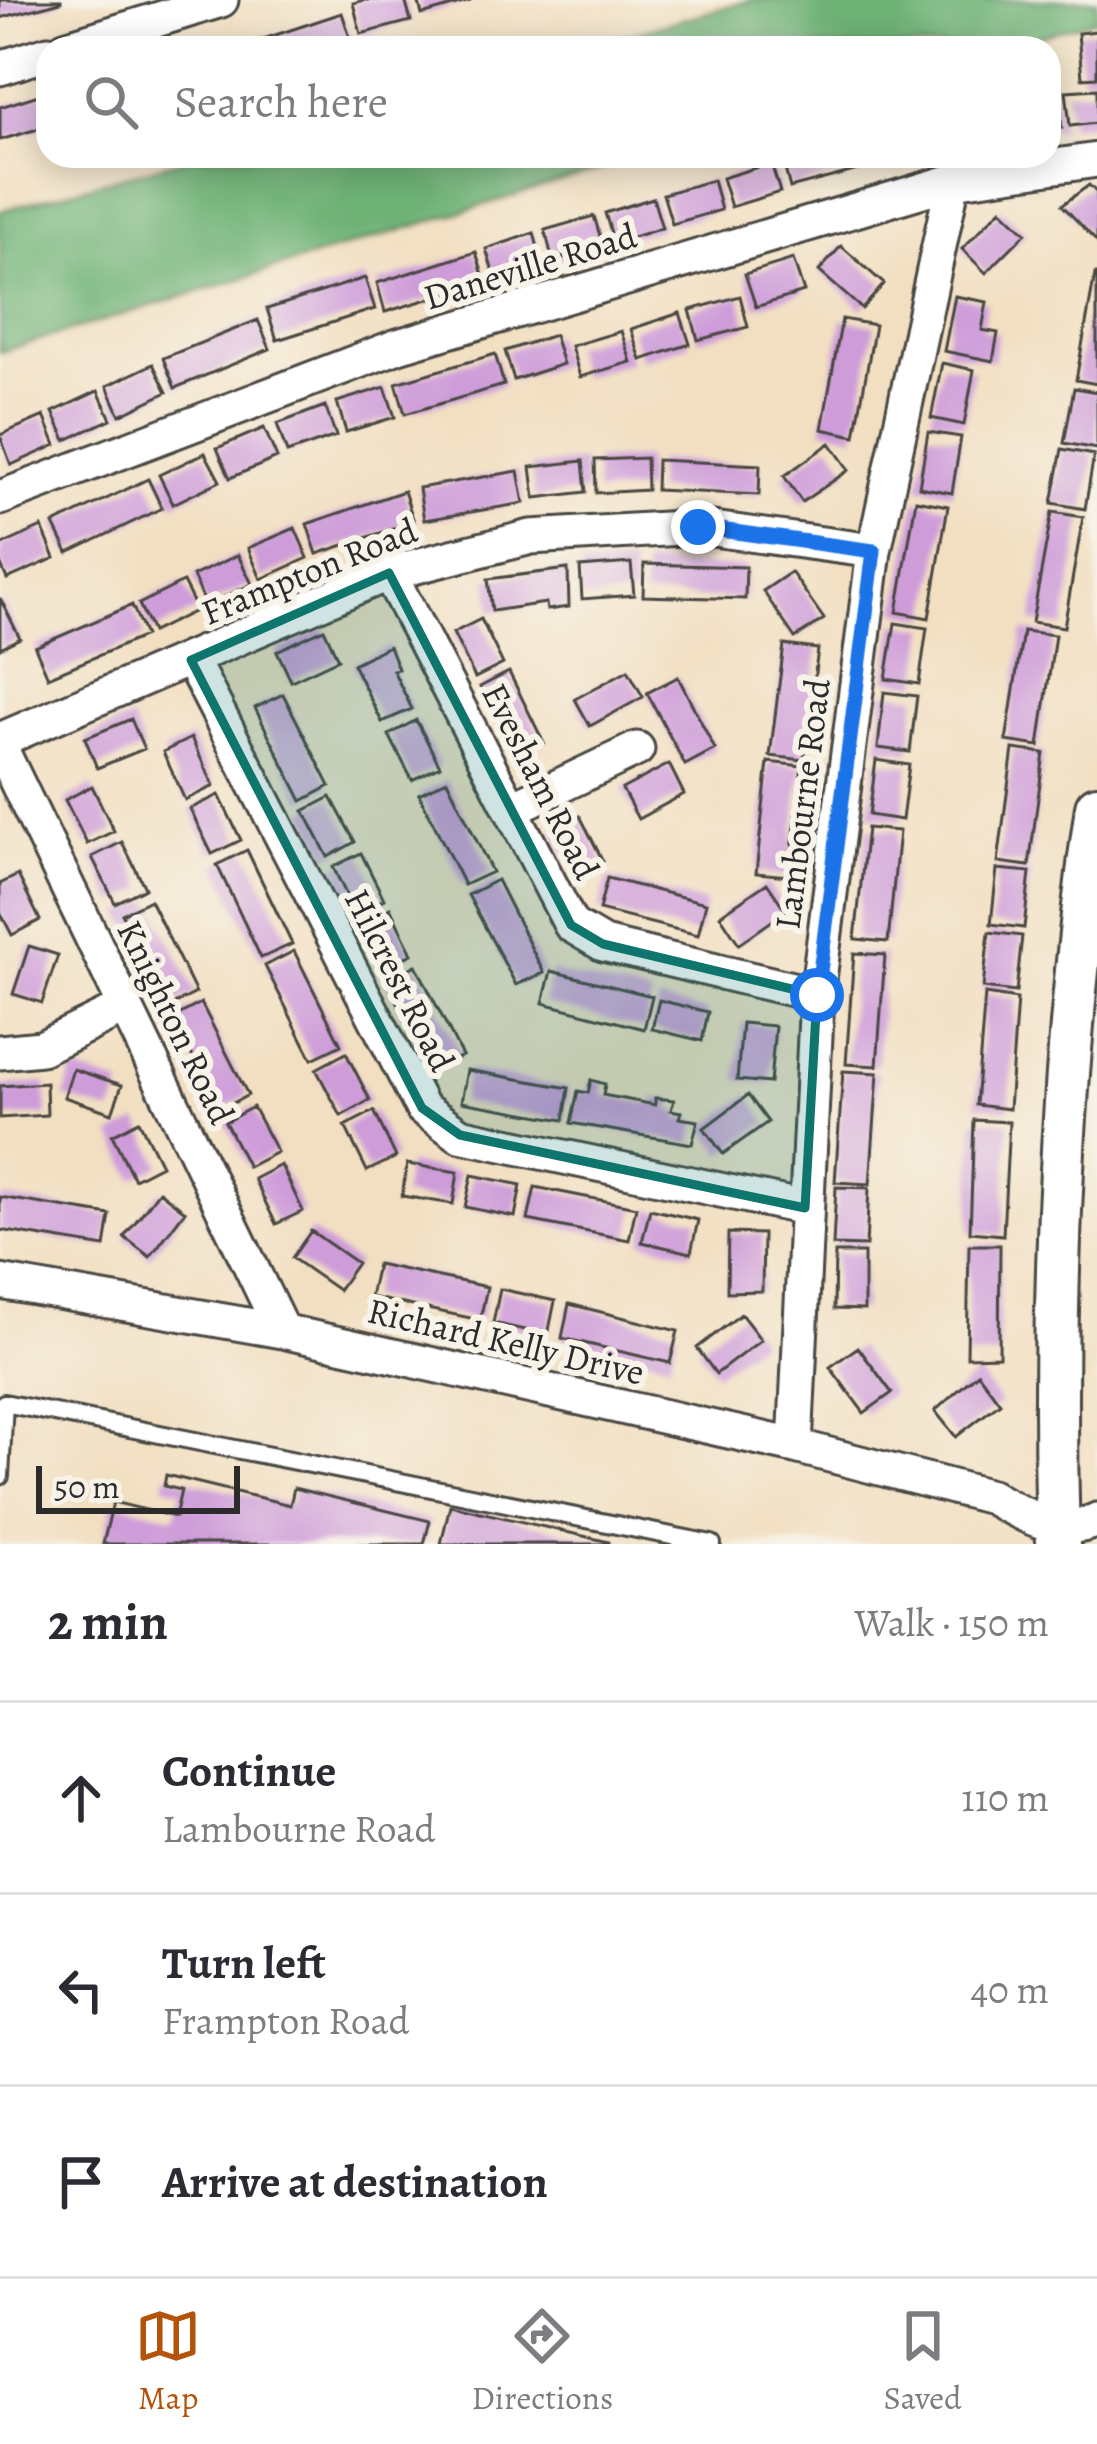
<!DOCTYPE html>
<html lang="en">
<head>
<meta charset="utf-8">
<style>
	body { margin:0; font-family:Alegreya,serif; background:#f7f7f7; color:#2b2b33 }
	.scale { position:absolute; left:36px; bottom:30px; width:204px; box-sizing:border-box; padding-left:12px; border:6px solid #2b2b2b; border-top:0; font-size:33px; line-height:42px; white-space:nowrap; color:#2b2b2b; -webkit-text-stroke:9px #f7f3e8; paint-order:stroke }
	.stop { position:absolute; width:36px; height:36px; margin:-27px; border:9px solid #1a73e8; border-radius:50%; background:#fff }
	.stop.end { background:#1a73e8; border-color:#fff; box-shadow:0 3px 12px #0008 }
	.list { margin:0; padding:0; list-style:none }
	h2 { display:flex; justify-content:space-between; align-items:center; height:156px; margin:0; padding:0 48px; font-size:51px }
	h2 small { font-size:39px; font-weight:400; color:#7c7c81 }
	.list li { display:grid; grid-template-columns:78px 1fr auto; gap:36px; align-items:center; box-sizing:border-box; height:192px; padding:0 48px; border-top:3px solid #e1e1e2 }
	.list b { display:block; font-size:45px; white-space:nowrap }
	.list p { margin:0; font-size:39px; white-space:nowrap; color:#7c7c81 }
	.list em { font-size:39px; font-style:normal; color:#7c7c81 }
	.icon { flex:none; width:66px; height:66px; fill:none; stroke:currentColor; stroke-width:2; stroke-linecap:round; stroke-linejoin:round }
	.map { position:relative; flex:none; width:1097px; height:1544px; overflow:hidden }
	.search { position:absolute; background:#fff; box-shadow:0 6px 30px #0003; left:36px; right:36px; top:36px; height:132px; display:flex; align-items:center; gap:30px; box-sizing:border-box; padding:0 42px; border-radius:36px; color:#7c7c81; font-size:45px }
	.sheet { height:732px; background:#fff }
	nav { display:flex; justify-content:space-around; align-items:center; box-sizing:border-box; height:168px; border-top:3px solid #e1e1e2; background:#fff; font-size:33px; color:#7c7c81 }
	nav a { display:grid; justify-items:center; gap:6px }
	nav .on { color:#b45309 }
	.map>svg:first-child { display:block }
	.forest { fill:#6eb276; stroke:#4c6e50; stroke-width:3 }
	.building { fill:#ce9cd9 }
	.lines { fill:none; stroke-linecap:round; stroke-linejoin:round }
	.service-casing { stroke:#494642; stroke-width:22 }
	.minor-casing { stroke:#494642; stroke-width:39 }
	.tertiary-casing { stroke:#494642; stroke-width:48 }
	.service { stroke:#fff; stroke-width:16 }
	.minor { stroke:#fff; stroke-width:33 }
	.tertiary { stroke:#fff; stroke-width:42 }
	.route { stroke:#1a73e8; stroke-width:15 }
	.marked { fill:#0f766e; fill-opacity:0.2; stroke:#0f766e; stroke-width:9; stroke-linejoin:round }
	.labels { text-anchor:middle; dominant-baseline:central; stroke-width:12; stroke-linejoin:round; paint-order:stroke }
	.street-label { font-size:36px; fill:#2b2b2b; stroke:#f7f3e8 }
</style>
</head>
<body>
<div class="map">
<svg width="1097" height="1544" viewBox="0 0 1097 1544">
	<rect width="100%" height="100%" fill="#f7f3e8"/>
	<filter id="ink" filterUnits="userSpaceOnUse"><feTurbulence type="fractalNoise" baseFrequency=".00833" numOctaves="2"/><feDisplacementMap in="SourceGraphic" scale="24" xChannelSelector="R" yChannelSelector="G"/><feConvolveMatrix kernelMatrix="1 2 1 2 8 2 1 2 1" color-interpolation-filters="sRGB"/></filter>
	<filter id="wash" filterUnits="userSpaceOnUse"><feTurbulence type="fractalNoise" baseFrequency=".004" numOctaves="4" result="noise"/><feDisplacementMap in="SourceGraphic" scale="48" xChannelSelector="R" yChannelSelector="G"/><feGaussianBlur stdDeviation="2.7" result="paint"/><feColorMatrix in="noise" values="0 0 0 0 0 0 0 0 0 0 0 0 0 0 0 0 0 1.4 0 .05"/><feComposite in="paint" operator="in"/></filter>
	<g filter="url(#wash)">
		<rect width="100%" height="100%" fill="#f2dfc1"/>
		<!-- forest -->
		<path class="forest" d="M751,0H1097V19L1001,48H580Z
			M196,156H645L0,352V211Z"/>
		<g id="blocks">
			<!-- building -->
			<path class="building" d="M0,0H61V2L0,18Z
				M365,0H405L411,21L361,34L353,3Z
				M418,0H470V1L422,15Z
				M342,13L352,44L340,48H236Z
				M1097,31V77L1082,78L1078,33Z
				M1097,89V123L1070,126L1066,91Z
				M48,92V126L0,140V107Z
				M1057,96L1062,128L1049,130V98Z
				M888,156L889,162L790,188L782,157Z
				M771,163L780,192L731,207L722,178Z
				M713,180L721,210L672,224L663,194Z
				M1089,185L1097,193V242L1062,205Z
				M653,198L662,228L614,243L605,213Z
				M1001,209L1026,233L986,273L962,249Z
				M594,216L603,246L553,261L545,230Z
				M534,233L543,266L495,278L486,249Z
				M841,246L884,284L862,309L819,271Z
				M476,252L485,282L385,312L377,283Z
				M793,259L804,292L756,307L745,274Z
				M1095,274H1097V384L1076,380Z
				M365,278L375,309L277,340L267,309Z
				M740,296L748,327L698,340L690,310Z
				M955,296L987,302L982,330L998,333L993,361L944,351Z
				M680,313L690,344L641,360L631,329Z
				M842,319L875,325L855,436L822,429Z
				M258,320L270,349L175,388L163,358Z
				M621,331L631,362L580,377L571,346Z
				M554,335L563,364L514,380L505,351Z
				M495,354L504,385L405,414L396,383Z
				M942,363L974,370L964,425L931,418Z
				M153,364L167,392L120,415L107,386Z
				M385,387L395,417L346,432L337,402Z
				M1074,388L1097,392V449L1064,443Z
				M98,391L111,419L66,440L53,412Z
				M325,406L336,436L287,453L277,424Z
				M44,416L56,445L11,465L0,435Z
				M264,428L277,458L230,478L217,448Z
				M928,432L961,437L952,493L919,487Z
				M830,443L849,470L802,502L784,476Z
				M1062,449L1094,455L1085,509L1052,503Z
				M205,453L220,481L173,504L159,475Z
				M646,458L647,490L596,493L595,460Z
				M657,460L760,465L759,495L656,490Z
				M583,461L586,492L535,498L531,467Z
				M518,471L524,503L424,520L419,488Z
				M148,479L162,508L68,553L54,524Z
				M404,491L414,522L317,554L307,524Z
				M916,500L948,506L929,618L897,612Z
				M1052,512L1083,517L1064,627L1032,622Z
				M42,527L55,558L7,579L0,563V546Z
				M295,528L308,558L261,579L248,548Z
				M238,555L252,584L206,605L193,576Z
				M631,563L634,595L582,599L580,567Z
				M644,564L746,567L745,599L643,596Z
				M568,569L569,607L547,610L546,603L492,611L488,579Z
				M791,572L824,619L795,638L763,591Z
				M183,582L197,610L152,632L139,604Z
				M0,598L20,638L0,648Z
				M132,605L145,636L48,677L35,647Z
				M481,619L503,664L475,678L453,633Z
				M895,623L927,628L919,684L886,679Z
				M324,629L338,659L291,681L277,651Z
				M1023,631L1055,635L1039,746L1006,741Z
				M784,645L818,649L804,760L770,756Z
				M389,646L398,669L393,670L412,709L382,722L353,664Z
				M628,670L643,697L590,726L575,699Z
				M509,672L544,743L514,757L480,687Z
				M678,677L715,749L685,765L647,693Z
				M884,692L917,696L910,752L878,748Z
				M283,694L330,786L302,801L255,708Z
				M131,719L144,749L97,768L85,738Z
				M416,720L440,766L412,780L389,735Z
				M191,738L214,786L185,800L163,752Z
				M1013,749L1044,753L1029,866L998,862Z
				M876,760L909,765L902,820L869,815Z
				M768,762L802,766L789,876L756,873Z
				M669,764L684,794L638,819L622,789Z
				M447,780L492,872L464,885L419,794Z
				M92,786L114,831L87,844L65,800Z
				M219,795L241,840L212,854L190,809Z
				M331,797L355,842L328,857L304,811Z
				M580,816L603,861L576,875L553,830Z
				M867,828L899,831L888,942L855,939Z
				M122,842L145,888L115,903L92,857Z
				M247,850L292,944L261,958L217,865Z
				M361,853L384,899L355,913L333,867Z
				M997,869L1030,872L1024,928L991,924Z
				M18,875L40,920L12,935L0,912V884Z
				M607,878L706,903L698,935L599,910Z
				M497,880L544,973L516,985L468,895Z
				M767,883L786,911L739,944L720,915Z
				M150,900L196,993L168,1007L122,914Z
				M390,908L412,954L383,967L362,922Z
				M989,932L1022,936L1016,992L983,988Z
				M29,946L58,955L42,1003L13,994Z
				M294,951L341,1045L312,1059L265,966Z
				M854,953L885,955L877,1066L846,1064Z
				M416,965L462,1056L432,1071L387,980Z
				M551,971L652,996L644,1029L543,1003Z
				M985,994L1017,999L1009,1109L976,1105Z
				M659,1000L708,1012L702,1041L652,1029Z
				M201,1003L248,1095L220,1110L173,1018Z
				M742,1023L775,1026L770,1083L737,1080Z
				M346,1053L370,1100L341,1116L316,1069Z
				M73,1069L122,1085L112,1113L64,1097Z
				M467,1070L569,1088L564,1120L461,1102Z
				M843,1071L878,1073L870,1184L835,1182Z
				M591,1080L605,1084L603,1095L655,1105V1098L674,1100L671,1110L681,1112L679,1118L698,1121L692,1144L571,1123L578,1091L588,1093Z
				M46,1083L47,1115L0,1118V1086Z
				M748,1095L768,1122L723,1154L704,1128Z
				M253,1107L277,1152L248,1167L225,1122Z
				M374,1111L396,1157L367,1171L345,1126Z
				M974,1120L1009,1122L1003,1235L970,1232Z
				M139,1121L161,1165L134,1179L112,1135Z
				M407,1164L458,1172L453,1204L402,1196Z
				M281,1165L303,1211L276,1224L254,1179Z
				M472,1175L521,1185L515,1217L465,1207Z
				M535,1187L636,1207L629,1240L528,1220Z
				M836,1187L869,1188L866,1246L833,1245Z
				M159,1191L185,1211L150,1257L124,1237Z
				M0,1197L110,1215L105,1247L0,1230Z
				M650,1209L698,1220L691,1253L642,1242Z
				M311,1231L357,1263L338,1290L292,1258Z
				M728,1233L763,1234L762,1291L727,1292Z
				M969,1245H1000L999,1356L967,1357Z
				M835,1253H864V1310L834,1309Z
				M377,1264L487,1287L480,1320L370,1297Z
				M500,1289L555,1301L548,1335L493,1323Z
				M569,1304L678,1331L670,1363L562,1338Z
				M741,1314L761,1340L716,1374L697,1348Z
				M858,1347L892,1393L864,1413L830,1367Z
				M978,1373L1000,1403L956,1437L935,1411Z
				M166,1475L290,1505L294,1488L430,1521L424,1544H103L113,1502L175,1517L181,1490L164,1486Z
				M450,1505L609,1542V1544H441Z"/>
		</g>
	</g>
	<g filter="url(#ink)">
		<use href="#blocks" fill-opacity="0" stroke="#494642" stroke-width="3"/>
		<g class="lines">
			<defs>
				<path id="service" d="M0,1476L4,1403L712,1544"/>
				<path id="minor" d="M65,48L221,0
					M0,68L48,53
					M0,498L398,346L953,181L1097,160
					M389,573L571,925L603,944L817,995
					M191,660L422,1108L460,1135L805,1208
					M0,740L389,573L531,537L698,527L874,551
					M0,747L282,1331
					M511,809L637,749
					M0,1052L41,1048L125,1007
					M0,1282L282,1331L795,1446L991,1497C1022,1515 1062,1537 1097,1520
					M795,1446L817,995L874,551L953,181"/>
				<path id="tertiary" d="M1058,1544C1051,1300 1062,1049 1097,807"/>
			</defs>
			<!-- service casing -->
			<use href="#service" class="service-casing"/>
			<!-- minor casing -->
			<use href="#minor" class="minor-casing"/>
			<!-- tertiary casing -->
			<use href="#tertiary" class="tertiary-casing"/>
			<!-- service -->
			<use href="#service" class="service"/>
			<!-- minor -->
			<use href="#minor" class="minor"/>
			<!-- tertiary -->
			<use href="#tertiary" class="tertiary"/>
		</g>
	</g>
	<g class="lines" filter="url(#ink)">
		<!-- route -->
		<path class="route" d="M698,527L874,551L817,995"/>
	</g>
	<!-- marked area -->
	<path class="marked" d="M389,573L571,925L603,944L817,995L805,1208L460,1135L422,1108L191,660Z"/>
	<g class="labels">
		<!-- street labels -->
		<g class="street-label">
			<text transform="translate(530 266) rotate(-17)">Daneville Road</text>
			<text transform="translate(309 571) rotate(-22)">Frampton Road</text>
			<text transform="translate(541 781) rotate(63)">Evesham Road</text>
			<text transform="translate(802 804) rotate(-83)">Lambourne Road</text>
			<text transform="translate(400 980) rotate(63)">Hilcrest Road</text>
			<text transform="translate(176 1022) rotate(64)">Knighton Road</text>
			<text transform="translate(506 1341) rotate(13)">Richard Kelly Drive</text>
		</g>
	</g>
</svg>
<div class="scale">50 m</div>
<div class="stop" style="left:817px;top:995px"></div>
<div class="stop end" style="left:698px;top:527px"></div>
<div class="search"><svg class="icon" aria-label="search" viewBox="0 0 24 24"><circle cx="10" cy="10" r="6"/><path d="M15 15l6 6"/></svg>Search here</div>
</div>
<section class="sheet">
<h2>2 min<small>Walk · 150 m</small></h2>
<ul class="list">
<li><svg class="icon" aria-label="ahead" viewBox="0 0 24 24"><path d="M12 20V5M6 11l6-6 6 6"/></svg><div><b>Continue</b><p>Lambourne Road</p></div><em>110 m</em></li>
<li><svg class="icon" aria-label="left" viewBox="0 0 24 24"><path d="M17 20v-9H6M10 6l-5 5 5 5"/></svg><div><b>Turn left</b><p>Frampton Road</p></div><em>40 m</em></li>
<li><svg class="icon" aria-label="arrive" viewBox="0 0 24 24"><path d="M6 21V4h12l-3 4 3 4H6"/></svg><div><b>Arrive at destination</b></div></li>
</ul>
</section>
<nav>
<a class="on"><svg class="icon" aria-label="map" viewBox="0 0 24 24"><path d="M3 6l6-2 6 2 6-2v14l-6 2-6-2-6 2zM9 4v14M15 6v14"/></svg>Map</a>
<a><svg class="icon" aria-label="directions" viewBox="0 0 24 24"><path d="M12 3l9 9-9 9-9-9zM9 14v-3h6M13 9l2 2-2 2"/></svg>Directions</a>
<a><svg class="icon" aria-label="saved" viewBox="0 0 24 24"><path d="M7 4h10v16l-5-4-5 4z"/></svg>Saved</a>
</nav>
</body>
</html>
